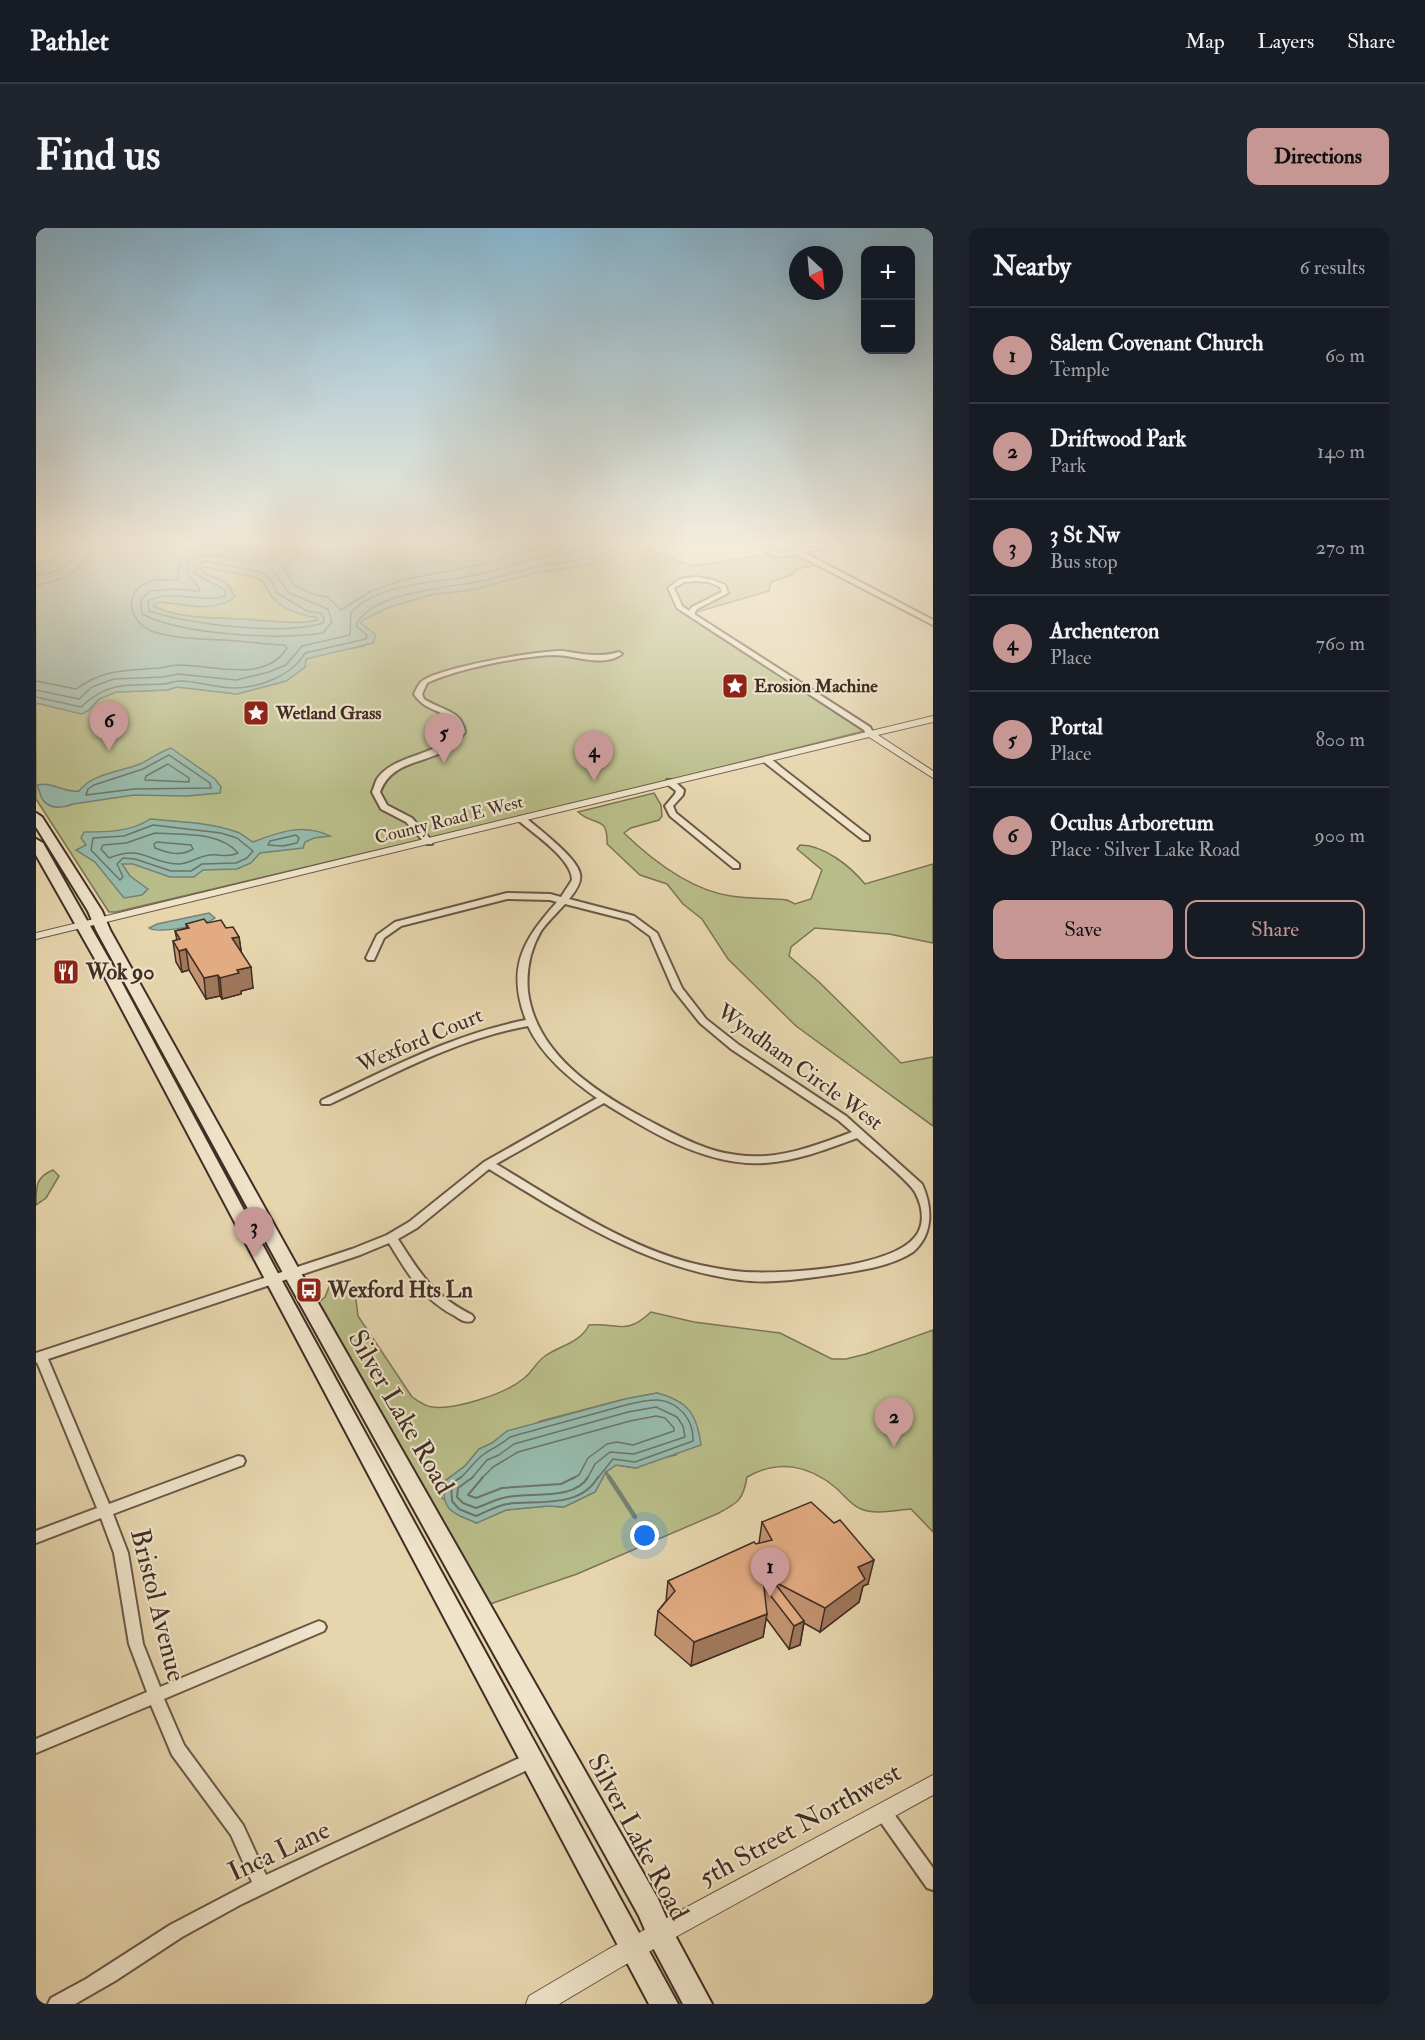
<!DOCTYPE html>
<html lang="en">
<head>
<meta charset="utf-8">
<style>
	body { margin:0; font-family:"IM FELL Double Pica",serif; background:#20242c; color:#f1f3f6 }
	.controls { position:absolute; right:18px; top:18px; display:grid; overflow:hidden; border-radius:12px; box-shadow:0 6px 24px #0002 }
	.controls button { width:54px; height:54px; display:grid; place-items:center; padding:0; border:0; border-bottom:2px solid #363941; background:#171b24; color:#f1f3f6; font:30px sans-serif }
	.compass { position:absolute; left:753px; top:18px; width:54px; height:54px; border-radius:50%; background:#171b24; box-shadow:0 6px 24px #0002; rotate:154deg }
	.you { position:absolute; left:609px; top:1308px; width:21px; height:21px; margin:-15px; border:4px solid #fff; border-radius:50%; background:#1a73e8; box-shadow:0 0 0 9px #1a73e833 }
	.badge { display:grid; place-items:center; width:39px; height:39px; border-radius:50%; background:#c59692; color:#111; font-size:20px; font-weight:700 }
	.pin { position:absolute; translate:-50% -50px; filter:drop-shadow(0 2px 3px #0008) }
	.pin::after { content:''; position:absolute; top:32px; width:21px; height:18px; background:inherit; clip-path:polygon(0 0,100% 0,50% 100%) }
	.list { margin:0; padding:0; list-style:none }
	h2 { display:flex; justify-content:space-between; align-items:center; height:78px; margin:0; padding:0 24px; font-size:26px }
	h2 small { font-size:20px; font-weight:400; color:#9ea1a6 }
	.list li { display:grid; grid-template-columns:39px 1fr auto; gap:18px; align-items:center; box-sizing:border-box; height:96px; padding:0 24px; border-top:2px solid #363941 }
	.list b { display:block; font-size:22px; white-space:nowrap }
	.list p { margin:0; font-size:20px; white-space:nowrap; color:#9ea1a6 }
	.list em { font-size:20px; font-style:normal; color:#9ea1a6 }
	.actions { display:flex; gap:12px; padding:18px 24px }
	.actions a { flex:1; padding:14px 0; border:2px solid #c59692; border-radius:12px; text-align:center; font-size:21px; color:#c59692 }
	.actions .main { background:#c59692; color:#111 }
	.map { position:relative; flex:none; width:897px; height:1776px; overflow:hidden; border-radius:12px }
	header { display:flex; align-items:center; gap:36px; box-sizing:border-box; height:84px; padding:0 30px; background:#171b24; border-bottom:2px solid #363941 }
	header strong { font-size:28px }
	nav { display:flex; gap:33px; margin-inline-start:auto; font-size:21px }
	.intro { display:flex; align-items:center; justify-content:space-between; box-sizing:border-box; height:144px; padding:0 36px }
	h1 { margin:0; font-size:42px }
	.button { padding:15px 27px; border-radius:12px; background:#c59692; color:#111; font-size:21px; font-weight:700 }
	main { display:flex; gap:36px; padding:0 36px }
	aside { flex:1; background:#171b24; border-radius:12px; box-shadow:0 6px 24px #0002 }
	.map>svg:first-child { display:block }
	.green { fill:#b8bc88; stroke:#7c7456; stroke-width:1.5; fill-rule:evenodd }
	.water { fill:#96b9ab; stroke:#748175; stroke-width:1.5; fill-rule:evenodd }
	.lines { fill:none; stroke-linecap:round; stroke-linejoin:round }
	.shore-far1 { stroke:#6c7368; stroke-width:1.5 }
	.shore { stroke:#6c7368; stroke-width:2 }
	.stream-far1 { stroke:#748175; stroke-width:3 }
	.stream { stroke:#748175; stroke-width:4.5 }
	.minor-casing { stroke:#6a5747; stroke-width:4 }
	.tertiary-casing { stroke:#6a5747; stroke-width:2 }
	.secondary-casing { stroke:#412d25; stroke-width:4 }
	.minor { fill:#efe4ca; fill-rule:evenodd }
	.tertiary { fill:#efe4ca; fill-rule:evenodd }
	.secondary { fill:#efe4ca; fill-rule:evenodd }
	.wall { fill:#c39370; stroke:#412d25; stroke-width:1.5 }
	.shaded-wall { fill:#9f785b; stroke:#412d25; stroke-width:1.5 }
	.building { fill:#e3ab82; stroke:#412d25; stroke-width:1.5 }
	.labels { text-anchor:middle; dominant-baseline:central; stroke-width:4.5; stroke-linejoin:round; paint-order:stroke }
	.far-poi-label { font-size:18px; font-weight:bold; fill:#412d25; stroke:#efe4ca; text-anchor:start }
	.far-street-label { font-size:18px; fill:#412d25; stroke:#efe4ca }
	.poi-label { font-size:22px; font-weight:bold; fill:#412d25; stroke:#efe4ca; text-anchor:start }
	.street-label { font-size:22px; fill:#412d25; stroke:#efe4ca }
	.near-street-label { font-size:27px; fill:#412d25; stroke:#efe4ca }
</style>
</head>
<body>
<header>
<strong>Pathlet</strong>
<nav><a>Map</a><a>Layers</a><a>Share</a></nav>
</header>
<div class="intro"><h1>Find us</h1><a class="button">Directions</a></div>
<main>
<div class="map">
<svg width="897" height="1776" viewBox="0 0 897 1776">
	<rect width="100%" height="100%" fill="#e6d5ad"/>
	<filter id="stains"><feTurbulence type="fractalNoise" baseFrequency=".00333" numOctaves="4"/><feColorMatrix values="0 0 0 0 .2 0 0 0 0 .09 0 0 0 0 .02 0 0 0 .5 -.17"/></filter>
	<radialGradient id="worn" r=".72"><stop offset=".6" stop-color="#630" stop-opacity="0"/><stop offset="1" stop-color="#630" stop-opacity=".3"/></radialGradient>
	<!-- green -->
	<path class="green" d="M602,318L656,338L729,327L744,329L764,328L781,337L761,341L755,347L735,354L733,363L650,387L828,503L583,565L80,684H73L71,681L0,571V475L46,486L53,482L63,471L80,464L131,462L141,459L201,466L250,453L269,439L270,431L284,426L329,418L325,396L327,392L351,380L394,367L435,362L504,344L552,337L586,328Z
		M169,339L222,350C231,355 230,362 236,369C244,377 270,389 280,389L282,392C262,397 238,393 218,392C185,389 147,393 117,378L123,374L165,379L199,368C197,366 196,362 194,359C187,349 172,349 163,341Z
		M618,565L625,577L626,588L623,592L595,600L588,605C617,633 654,662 695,668C713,671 733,670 751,672L759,676L775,671L786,642L761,621L764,617C788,617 814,638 829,656L897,636V715L853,706L779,700L755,719L753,728L783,754L865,835L897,829V898L760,798L692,731L666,691L647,676L631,656L604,647L571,616C572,586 558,599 542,584Z
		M17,942L23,948L10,970L0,977C0,957 0,949 17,942Z
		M301,1052L312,1057L319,1064L322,1088L376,1169C382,1173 388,1178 396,1179C419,1182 469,1166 487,1151C496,1145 500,1134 509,1128C525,1117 544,1115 553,1097C582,1094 588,1109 615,1084L658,1094L744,1105L796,1131H810L830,1126L897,1102V1304L875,1281C860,1282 839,1287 825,1281C816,1278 807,1266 800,1260C773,1237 742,1231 711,1249C707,1272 703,1274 683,1285L541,1346L454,1376L283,1074L289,1069L295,1054ZM621,1165L640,1227L622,1231L600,1240L580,1237L570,1244L559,1264L528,1279L512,1278L470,1282L440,1295L406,1270L409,1253L429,1238L443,1221L505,1193L589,1171Z"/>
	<!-- water -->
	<path class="water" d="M35,314H228L229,319L267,314H605L586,328L552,337L504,344L435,362L394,367L351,380L327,392L325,395L340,407L337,415L270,431L269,439L250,453L201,466L141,459L131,462L80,464L63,471L53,482L46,486L0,475V340L3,334C15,331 27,325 35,314ZM169,339L222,350C231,355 231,361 236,369C245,380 267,389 280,389L282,392C264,397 237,393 218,392C186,389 147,393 117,378L123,374C148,375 177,386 199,369L189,354L170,347L164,341Z
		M135,520L179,551L185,559L184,565L151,568L98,567L37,576C28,580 14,582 7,572C5,570 3,561 1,557C16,553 28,565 43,563C57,545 84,544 104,536C115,531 123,524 135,520Z
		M114,591C143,594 173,594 201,604C207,606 211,611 217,614C243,604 267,595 294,608L278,610L269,614L267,620L224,625L215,635L201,641L167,642L158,649H134L97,636H86L94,648L112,661L106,667L88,670L59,634L40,622L50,617L45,610L48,604C71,604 95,604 114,591Z
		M173,685L179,690C170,697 122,706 113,700L121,696Z
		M621,1165C652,1173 661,1186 665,1217L600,1240L580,1237L570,1244L559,1264L528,1279L512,1278L470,1282L441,1295C416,1285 404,1282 409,1253L429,1238L443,1221L456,1215L471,1203L589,1171Z"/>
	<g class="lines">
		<!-- shore-far1 -->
		<path class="shore-far1" d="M216,314L217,324L223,331L221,334L172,327L155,331C145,346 159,350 164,363L137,361L114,363L105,372L106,386C147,407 241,412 287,405L296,394L292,381L253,365L239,345L228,336L229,333C244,331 249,327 255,314
			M264,314L260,329L248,340L258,357L276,366L291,369L305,382L335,363L366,352L442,337L503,321L548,314
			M169,333L225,344L234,350L241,365L271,383L285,385L288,390L287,395C247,408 153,396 113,383L112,373C136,360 163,376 189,368V363L186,360L159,346V337Z
			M0,348C21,345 41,336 47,314
			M0,357C26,354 51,341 56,314
			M0,453L40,461C70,440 89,443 124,440C130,439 136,437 142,437C176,437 229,456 251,420L248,417C232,417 217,414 201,413C174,411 145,412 118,404C95,396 85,367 110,355C120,350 131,352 142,352C141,308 173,317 204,323L207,321V314
			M0,462L43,471L56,459L78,451L128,449L142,446L200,452L233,444L250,437L266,418L314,407L315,385C341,354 403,355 440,347C461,343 481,334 502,330C529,324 556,321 583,314
			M0,469L45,479C73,453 90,458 126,456C132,456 138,453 144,453C162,453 180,460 198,460C223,460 257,447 269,425L330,411L331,407L320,398C333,364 413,360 445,353C465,349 484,342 503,338C535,332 569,333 596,314
			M133,527L174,555L175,560L98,561L50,567L52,561L58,557L107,541Z
			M132,536L153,550V554L109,552L110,548Z
			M117,597L185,605L201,610L217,623L211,630L200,635L166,636L155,643H135L99,631L87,630L81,636L87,649L84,652L55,622L57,610L88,608Z
			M119,605C145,607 184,603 202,625C192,630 184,626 174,627C162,628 154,636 142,636C112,635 107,616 73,630L65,621L67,617L90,615Z
			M260,607L263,610L261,615L247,618L232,617L234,613Z
			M121,614L155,617L157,621C144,629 132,625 119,620L118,616Z
			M423,1251C432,1244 439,1232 448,1226C457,1220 466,1216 474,1209C505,1200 536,1192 568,1183C584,1179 605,1171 622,1172C643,1174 658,1192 657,1213L599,1234L577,1231L561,1251
			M435,1251L451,1232L463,1227L478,1216L592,1184L620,1179L641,1189L647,1198L649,1209L598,1226L574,1224L559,1236L551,1251
			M445,1251L457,1239L482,1224L594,1193L620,1188L629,1190L638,1200V1203L597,1217L581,1214L571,1216L552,1230L543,1247L536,1251"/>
		<!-- shore -->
		<path class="shore" d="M425,1249L415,1256L416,1273L423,1281L440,1288C450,1284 460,1278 471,1276C501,1272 544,1281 562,1249
			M437,1249L422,1260L421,1269L427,1275L440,1280C449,1277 458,1272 467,1270C490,1263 538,1274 552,1249
			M447,1249L432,1267L440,1270L466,1260L525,1256L539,1249"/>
		<!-- stream-far1 -->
		<path class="stream-far1" d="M570,1244L574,1251"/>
		<!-- stream -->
		<path class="stream" d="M573,1249L599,1289"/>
		<defs>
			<path id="minor" d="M710,314H719L743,325L804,314H819L767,324L897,392V397L760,326L742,329Z
				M660,349L677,352L689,357L692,365L661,381L658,386L834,499L838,506L837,508H831L828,502L641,380L632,360L644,351ZM660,353L673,354L684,359L686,364L656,379L653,383L646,378L638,360L648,354Z
				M527,423C546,426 564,430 583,424L586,426C566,440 540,427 518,427C485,428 421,441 391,455L386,466L388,471C404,482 426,482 429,504C426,508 423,512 420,515C396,537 357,529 344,564L351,577L376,590L397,614L396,616H390L370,594L345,581L336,564C338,560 339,555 341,551C358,526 400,529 421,504L420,496L417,491C403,482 387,481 378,466C380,462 382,457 385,454C400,440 504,422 527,423Z
				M728,530H734L746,540L833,608V612H827L814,602L728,534Z
				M631,552H637L648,562L647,567L637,578L640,585L703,636V640H697L634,588L629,578L639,566L640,563L631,556Z
				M483,589H489C502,601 541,629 544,646C546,655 538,665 533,671L598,688L621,705L646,760L670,791L703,817L810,888L886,956C897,980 897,1007 877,1024C854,1039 821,1043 794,1047C764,1051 734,1056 704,1052C610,1040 532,989 453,941L381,1000L362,1011C385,1047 397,1067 436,1087L438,1090L436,1093C429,1095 425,1092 419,1088C387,1072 371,1045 353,1015L324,1027L12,1131L73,1276L202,1228L207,1229L209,1233L207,1237L77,1286L92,1325L107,1416L124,1459L278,1395L283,1393L288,1395L290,1399L288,1403L128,1471L148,1517L207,1597L230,1647L490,1527L496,1525L502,1527L504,1532L502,1537L288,1636L204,1677L146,1709L79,1753L39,1776H12L15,1770L50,1751L134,1697L216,1654L195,1607L136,1527L115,1477L0,1525V1511L111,1464L93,1416L78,1325L65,1290L0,1315V1303L61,1280L1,1134L0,1135V1125L316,1021L351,1007L373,994L448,934L561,870C534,851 506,828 492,798C421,811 358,846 294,876H286L285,874L286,872C353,841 417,806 490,792C470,740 487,712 521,674L514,672L471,671L365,698L348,710L338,732H332L330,730L341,707L359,694L471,665L514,666L525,669L536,652C536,631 498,606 483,593ZM529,676L592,692L614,708L637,761L664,795L695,821L802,892L816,904C779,918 741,933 701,927C667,923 637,905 608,890C558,863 500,825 492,764C490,743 494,722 505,703C512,693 521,685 529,676ZM568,875C615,904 671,939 729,935C761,933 791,921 821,910C834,922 874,953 880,966C887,980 889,997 879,1009C853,1041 748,1046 709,1044C694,1043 678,1040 664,1037C592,1021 523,973 460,936Z
				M847,1576L853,1579L897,1640V1662L891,1660L841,1589L839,1584L841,1579Z"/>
			<path id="tertiary" d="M897,488V494L842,507L897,543V550L833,509L0,711V705Z
				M897,1547V1567L587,1738L523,1776H490L493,1768L571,1722Z"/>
			<path id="secondary" d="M0,585L6,589L66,683L74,702L265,1045L622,1671L634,1698L676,1776H647L615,1716L603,1688L247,1045L60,702L52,683L0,599Z
				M0,611L7,615L78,740L245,1051L642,1776H613L64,740L0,627Z"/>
		</defs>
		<!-- minor casing -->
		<use href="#minor" class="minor-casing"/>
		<!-- tertiary casing -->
		<use href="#tertiary" class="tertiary-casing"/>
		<!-- secondary casing -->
		<use href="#secondary" class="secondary-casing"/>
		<!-- minor -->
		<use href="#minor" class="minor"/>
		<!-- tertiary -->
		<use href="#tertiary" class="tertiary"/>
		<!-- secondary -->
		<use href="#secondary" class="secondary"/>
	</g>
	<!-- wall -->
	<path class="wall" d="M171,695L190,700L203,709L205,723L217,760L205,763V766L186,771L184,768L170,771L153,742L146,744L140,734L137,713L141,712L139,703L151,700L150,696Z
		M726,1294L832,1356L827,1358L823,1374L784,1404L768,1395L764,1417L753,1421L730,1390L727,1409L655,1438L619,1407L622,1383L630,1373L632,1353L723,1315Z"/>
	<!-- shaded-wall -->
	<path class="shaded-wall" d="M203,709L206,729L196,710Z
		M150,721L153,742L146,744L143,723Z
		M215,739L217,760L205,763V766L186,771L184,750L201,742Z
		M182,747L184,768L170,771L168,750Z
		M838,1332L832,1356L827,1358L823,1374L784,1404L789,1380L822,1339Z
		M731,1386L727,1409L655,1438L658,1414Z
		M768,1393L764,1417L753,1421L758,1398Z"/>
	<!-- building -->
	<path class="building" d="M168,691L171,695L185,692L190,700L197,699L203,709L196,710L215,739L201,742L203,745L184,750L182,747L168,750L150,721L143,723L137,713L144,711L139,703L153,700L150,696Z
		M775,1274L798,1295L804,1292L838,1332L822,1339L829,1351L789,1380L737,1353L768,1393L758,1398L728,1359L731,1386L658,1414L622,1383L639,1363L632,1353L718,1314L720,1316L736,1312L726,1294Z"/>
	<!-- sky -->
	<linearGradient id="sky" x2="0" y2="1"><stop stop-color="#87b6d0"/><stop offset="0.56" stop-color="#f4ecda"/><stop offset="1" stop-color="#f4ecda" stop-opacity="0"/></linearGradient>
	<rect width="897" height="563" fill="url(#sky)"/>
	<!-- icons -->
	<defs>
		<symbol id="sight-square" viewBox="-11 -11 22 22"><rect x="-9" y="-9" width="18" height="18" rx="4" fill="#8f2418" stroke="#efe4ca"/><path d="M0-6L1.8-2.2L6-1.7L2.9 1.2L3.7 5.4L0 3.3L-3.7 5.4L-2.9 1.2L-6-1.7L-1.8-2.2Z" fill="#fff"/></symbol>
		<symbol id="restaurant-square" viewBox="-11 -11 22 22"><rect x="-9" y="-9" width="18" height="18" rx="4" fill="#8f2418" stroke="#efe4ca"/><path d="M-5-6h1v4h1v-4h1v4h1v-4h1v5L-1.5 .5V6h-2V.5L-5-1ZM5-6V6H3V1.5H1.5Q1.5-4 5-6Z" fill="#fff"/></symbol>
		<symbol id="bus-square" viewBox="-11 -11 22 22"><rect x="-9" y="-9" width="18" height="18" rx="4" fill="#8f2418" stroke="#efe4ca"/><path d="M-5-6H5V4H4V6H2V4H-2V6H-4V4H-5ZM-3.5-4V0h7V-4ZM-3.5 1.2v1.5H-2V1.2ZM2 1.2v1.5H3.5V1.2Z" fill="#fff"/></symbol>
	</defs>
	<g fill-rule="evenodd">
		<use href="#sight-square" x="684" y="443" width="30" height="30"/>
		<use href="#sight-square" x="205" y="470" width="30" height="30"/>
		<use href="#restaurant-square" x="15" y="729" width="30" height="30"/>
		<use href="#bus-square" x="258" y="1047" width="30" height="30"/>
	</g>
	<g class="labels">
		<!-- far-poi labels -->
		<g class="far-poi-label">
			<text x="718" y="458">Erosion Machine</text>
			<text x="240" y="485">Wetland Grass</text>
		</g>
		<!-- far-street labels -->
		<g class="far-street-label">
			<text transform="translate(413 592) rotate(-14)">County Road E West</text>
		</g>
		<!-- poi labels -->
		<g class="poi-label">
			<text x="50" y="744">Wok 90</text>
			<text x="292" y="1062">Wexford Hts Ln</text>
		</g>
		<!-- street labels -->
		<g class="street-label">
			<text transform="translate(384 812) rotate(-23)">Wexford Court</text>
			<text transform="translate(764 839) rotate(36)">Wyndham Circle West</text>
		</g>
		<!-- near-street labels -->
		<g class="near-street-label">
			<text transform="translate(365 1184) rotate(60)">Silver Lake Road</text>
			<text transform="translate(122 1377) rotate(76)">Bristol Avenue</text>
			<text transform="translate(764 1597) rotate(-29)">5th Street Northwest</text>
			<text transform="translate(602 1609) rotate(62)">Silver Lake Road</text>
			<text transform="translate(243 1623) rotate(-25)">Inca Lane</text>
		</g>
	</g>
	<rect width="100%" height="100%" filter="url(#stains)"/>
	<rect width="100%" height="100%" fill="url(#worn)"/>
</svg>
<div class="controls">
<button>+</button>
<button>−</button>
</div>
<svg class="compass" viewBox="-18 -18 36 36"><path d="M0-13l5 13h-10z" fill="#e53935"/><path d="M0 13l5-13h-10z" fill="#9ea1a6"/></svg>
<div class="you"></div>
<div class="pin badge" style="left:734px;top:1369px">1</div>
<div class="pin badge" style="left:858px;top:1219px">2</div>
<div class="pin badge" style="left:218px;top:1029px">3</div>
<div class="pin badge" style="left:558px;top:553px">4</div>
<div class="pin badge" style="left:408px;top:535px">5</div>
<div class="pin badge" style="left:73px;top:523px">6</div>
</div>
<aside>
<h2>Nearby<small>6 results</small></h2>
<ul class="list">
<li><span class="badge">1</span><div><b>Salem Covenant Church</b><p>Temple</p></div><em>60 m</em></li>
<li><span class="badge">2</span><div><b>Driftwood Park</b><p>Park</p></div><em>140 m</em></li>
<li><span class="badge">3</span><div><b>3 St Nw</b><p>Bus stop</p></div><em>270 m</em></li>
<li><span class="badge">4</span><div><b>Archenteron</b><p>Place</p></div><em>760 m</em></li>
<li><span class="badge">5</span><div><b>Portal</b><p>Place</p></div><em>800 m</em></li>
<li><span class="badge">6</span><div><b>Oculus Arboretum</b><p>Place · Silver Lake Road</p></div><em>900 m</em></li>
</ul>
<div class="actions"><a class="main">Save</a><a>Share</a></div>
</aside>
</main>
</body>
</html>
